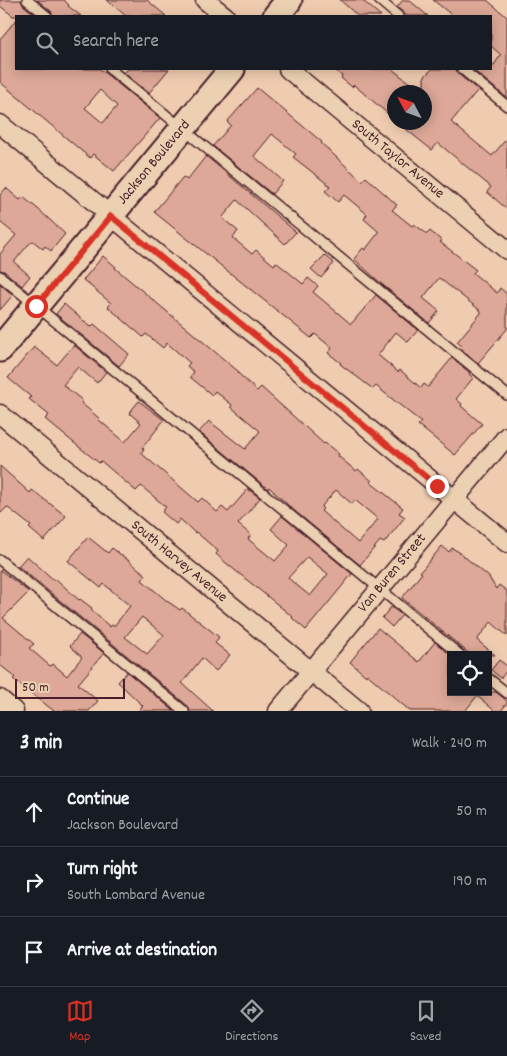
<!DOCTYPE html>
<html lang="en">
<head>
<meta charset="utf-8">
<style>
	body { margin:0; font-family:Dekko,sans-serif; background:#20242c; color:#f1f3f6 }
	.controls { position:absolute; right:15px; bottom:15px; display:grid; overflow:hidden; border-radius:0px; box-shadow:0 2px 12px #0003 }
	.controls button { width:45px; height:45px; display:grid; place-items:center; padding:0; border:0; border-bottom:1px solid #363941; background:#171b24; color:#f1f3f6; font:25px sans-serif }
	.compass { position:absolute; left:387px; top:85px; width:45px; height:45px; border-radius:50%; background:#171b24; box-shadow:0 2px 12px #0003; rotate:311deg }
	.scale { position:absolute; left:15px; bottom:12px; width:110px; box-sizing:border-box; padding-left:5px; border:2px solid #4a1f2b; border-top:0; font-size:14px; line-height:18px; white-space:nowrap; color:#4a1f2b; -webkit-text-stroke:4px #ebd1b2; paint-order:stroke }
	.stop { position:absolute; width:15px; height:15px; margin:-11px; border:4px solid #d93025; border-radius:50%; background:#fff }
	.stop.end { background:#d93025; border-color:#fff; box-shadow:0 1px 5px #0008 }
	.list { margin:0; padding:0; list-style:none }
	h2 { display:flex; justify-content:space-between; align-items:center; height:65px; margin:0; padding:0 20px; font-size:21px }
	h2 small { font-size:16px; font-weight:400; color:#9ea1a6 }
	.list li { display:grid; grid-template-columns:32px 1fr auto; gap:15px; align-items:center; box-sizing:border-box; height:70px; padding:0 20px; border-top:1px solid #363941 }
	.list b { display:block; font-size:19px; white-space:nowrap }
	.list p { margin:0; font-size:16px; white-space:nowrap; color:#9ea1a6 }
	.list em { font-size:16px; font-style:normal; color:#9ea1a6 }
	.icon { flex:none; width:28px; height:28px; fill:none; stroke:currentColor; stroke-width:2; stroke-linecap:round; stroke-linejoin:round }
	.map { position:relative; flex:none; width:507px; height:711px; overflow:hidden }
	.search { position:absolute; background:#171b24; box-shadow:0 2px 12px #0003; left:15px; right:15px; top:15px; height:55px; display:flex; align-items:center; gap:12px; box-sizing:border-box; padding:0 18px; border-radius:0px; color:#9ea1a6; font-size:19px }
	.sheet { height:275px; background:#171b24 }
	nav { display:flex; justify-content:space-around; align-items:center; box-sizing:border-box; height:70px; border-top:1px solid #363941; background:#171b24; font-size:14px; color:#9ea1a6 }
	nav a { display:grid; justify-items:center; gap:2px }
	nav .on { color:#d93025 }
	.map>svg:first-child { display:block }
	.building { fill:#dda897; stroke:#4a1f2b; fill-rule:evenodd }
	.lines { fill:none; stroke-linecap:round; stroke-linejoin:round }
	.lane-casing { stroke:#4a1f2b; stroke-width:12 }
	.street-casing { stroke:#4a1f2b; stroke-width:21 }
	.secondary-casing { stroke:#4a1f2b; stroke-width:29 }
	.lane { stroke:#ebd1b2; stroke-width:9 }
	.street { stroke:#ebd1b2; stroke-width:18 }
	.secondary { stroke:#ebd1b2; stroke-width:25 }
	.route { stroke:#d93025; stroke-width:6 }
	.labels { text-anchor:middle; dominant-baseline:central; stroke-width:4.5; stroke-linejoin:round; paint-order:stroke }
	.street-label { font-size:15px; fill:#4a1f2b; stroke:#ebd1b2 }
</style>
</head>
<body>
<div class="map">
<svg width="507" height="711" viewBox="0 0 507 711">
	<rect width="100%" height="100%" fill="#efccb0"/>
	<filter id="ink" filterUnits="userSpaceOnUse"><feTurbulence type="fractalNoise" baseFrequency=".02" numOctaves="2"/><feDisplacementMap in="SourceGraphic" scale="10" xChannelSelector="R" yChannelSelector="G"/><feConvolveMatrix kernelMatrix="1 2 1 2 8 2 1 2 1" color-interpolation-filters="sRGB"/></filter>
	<g filter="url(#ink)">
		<!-- building -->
		<path class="building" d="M0,0H21L23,5L37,16H13L0,6Z
			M37,0H64L69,5L68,6L81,16H53L51,11Z
			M107,0H147L166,16H126Z
			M340,0H362L381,16H358Z
			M403,0H409L428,16H407L397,7Z
			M433,0H487L507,17V98L472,69H491L501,55L491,46V16H453Z
			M16,20V69H100L160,118L114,171L93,154L90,158L0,82V39ZM100,90L117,106L103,123L85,108Z
			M128,69H169L149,93L124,73Z
			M334,69H392L421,92H394V119L354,85L352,87L341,78L342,76Z
			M432,69H456L458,74L478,90L451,122L492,156L507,138V209L487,192L491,187L438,143L432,150L397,122H424V77Z
			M257,88L322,142L321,143L362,181L366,177L397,205L392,210L412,226L414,224L427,234L430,231L442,241L440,242L476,270L473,273L497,293L500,288L507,294V329L478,363L460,348L462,346L457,342L481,313V311L439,278L423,298L439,311L429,323L384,286L354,259L363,248L365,250L379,232L364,219L367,214L344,195L338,202L325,191L330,186L293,157L296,154L272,134L254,156L283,181L272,194L213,146L231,125L227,122Z
			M206,156L296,232L285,244L237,200L222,218L238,231L233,238L252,254L256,250L274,265L276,262L303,284L308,278L318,286L313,292L351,324L376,295L418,330L408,342L396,332L378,355L398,372L400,370L421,388L424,384L428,387L452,358L470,373L469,374L473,378L456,399L462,404L461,406L482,424L455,455L418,425L421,422L376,386L373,389L340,364L341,363L328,353L332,348L315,334L311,338L154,212L183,177L187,180Z
			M6,188L20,200L23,197L38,209L65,234L51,251L45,246L43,249L33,241L28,245L14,262L30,276L22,286L4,271L0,270V254L16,235L0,222V195Z
			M325,255L334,263L321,278L311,269Z
			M103,256L116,267L115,268L239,372L238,373L257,391L261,387L324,444L325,443L339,454L338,456L356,471L358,469L372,481L370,482L403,508L399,513L405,517L384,543L380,541L360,565L290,507L269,487L268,489L199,432L209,421L245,449L260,431L231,407L232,405L215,391L212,395L190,377L194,372L187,366L190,363L167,343L163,348L146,334L143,337L108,307L111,303L83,280ZM336,490L352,504L355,500L378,519L358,543L321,511L323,509L321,507Z
			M0,284L13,295L0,310Z
			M64,304L91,327L94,324L129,354L119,366L56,314Z
			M74,345L106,372L97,383L78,367L63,385L83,401L81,403L100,419L99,420L125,442L141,423L129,413L139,401L164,420L142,448L144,449L141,453L198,502L202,498L217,512L222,507L228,512L248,489L260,498L238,524L251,535L248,539L275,561L289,545L271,529L282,516L352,574L306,630L292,618L293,617L226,563L216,554L218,551L196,532L195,533L180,519L176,524L162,512L166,507L141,486L136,491L101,461L99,463L58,430L45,419L49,415L29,399L31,397L8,378L34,347L57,365ZM307,557L328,574L310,596L288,578Z
			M0,466L30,493L32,490L66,516L44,541L29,528L31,526L7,507L0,514Z
			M88,537L108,553L112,548L128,560L146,575L142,580L167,601L180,610L182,608L219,637L215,643L230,655L216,671L202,658L182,683L213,711H190L188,706L18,566L27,556L55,581L56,579L79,600L80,599L92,608L91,610L110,627L112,625L114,626L130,606L104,584L101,588L68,561ZM142,617L164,635L147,654L125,637Z
			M442,546L449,552L452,548L459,552L489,577L496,589L499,585L507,591V636L491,622L477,640L495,655H471L402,598L422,573L420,572Z
			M0,570L29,592L3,618L34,644L29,648L50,666L53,664L67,676L82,657L70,646L80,634L104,653L78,684L98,701L89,711H54L13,679L15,677L0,665Z
			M391,607L402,615L392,627L382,618Z
			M378,628L419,662L435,642L451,655V692H496L507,701V703L501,711H495L477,696L465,711H410L367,674L366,676L350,662Z
			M499,660L507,666V670L501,678L491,670Z
			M127,672L174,711H138L143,706L118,682Z"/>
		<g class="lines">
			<defs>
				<path id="lane" d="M27,0L47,16
					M379,0L398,16
					M110,69L507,395
					M462,69L507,106
					M0,276L460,655
					M0,560L184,711
					M488,678L507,693"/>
				<g id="street">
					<path d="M205,0L225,16"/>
					<path id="s1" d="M288,69L507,250"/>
					<path d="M0,124L507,543"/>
					<path id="s2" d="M0,414L359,711"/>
					<path d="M0,699L14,711"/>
					<path id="s3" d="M278,711L507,436"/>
				</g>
				<g id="secondary">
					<path d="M276,16L289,0"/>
					<path id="s4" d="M0,349L232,69"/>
				</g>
			</defs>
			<!-- lane casing -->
			<use href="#lane" class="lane-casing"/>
			<!-- street casing -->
			<use href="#street" class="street-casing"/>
			<!-- secondary casing -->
			<use href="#secondary" class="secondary-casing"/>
			<!-- lane -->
			<use href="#lane" class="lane"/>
			<!-- street -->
			<use href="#street" class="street"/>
			<!-- secondary -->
			<use href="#secondary" class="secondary"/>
		</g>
	</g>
	<g class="lines" filter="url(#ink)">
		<!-- route -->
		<path class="route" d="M36,306L111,216L437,486"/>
	</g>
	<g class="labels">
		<!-- street labels -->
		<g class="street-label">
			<text stroke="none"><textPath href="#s1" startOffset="142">South Taylor Avenue</textPath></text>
			<text stroke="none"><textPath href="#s4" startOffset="242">Jackson Boulevard</textPath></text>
			<text stroke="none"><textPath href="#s2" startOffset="232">South Harvey Avenue</textPath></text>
			<text stroke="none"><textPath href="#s3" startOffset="179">Van Buren Street</textPath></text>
		</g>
	</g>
</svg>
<div class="controls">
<button><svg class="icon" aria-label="locate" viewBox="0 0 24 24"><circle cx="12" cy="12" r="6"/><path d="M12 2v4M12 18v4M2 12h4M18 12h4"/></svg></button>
</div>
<svg class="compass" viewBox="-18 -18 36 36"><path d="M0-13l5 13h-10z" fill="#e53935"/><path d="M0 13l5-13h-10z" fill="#9ea1a6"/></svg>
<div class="scale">50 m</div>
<div class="stop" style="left:36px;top:306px"></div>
<div class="stop end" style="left:437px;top:486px"></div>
<div class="search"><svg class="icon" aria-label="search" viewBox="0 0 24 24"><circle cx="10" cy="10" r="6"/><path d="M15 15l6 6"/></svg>Search here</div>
</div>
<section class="sheet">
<h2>3 min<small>Walk · 240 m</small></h2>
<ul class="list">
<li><svg class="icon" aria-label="ahead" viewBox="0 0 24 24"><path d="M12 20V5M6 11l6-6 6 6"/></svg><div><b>Continue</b><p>Jackson Boulevard</p></div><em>50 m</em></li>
<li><svg class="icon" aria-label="right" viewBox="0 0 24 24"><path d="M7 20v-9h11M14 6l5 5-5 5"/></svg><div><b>Turn right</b><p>South Lombard Avenue</p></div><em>190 m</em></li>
<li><svg class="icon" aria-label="arrive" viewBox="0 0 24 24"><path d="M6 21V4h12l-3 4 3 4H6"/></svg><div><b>Arrive at destination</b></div></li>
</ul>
</section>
<nav>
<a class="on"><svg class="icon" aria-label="map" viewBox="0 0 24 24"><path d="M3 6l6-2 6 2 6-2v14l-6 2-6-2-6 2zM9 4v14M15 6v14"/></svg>Map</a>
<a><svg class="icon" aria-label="directions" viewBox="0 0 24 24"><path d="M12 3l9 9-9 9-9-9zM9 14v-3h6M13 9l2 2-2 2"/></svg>Directions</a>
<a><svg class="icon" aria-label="saved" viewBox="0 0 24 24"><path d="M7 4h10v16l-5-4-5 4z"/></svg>Saved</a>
</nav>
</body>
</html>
